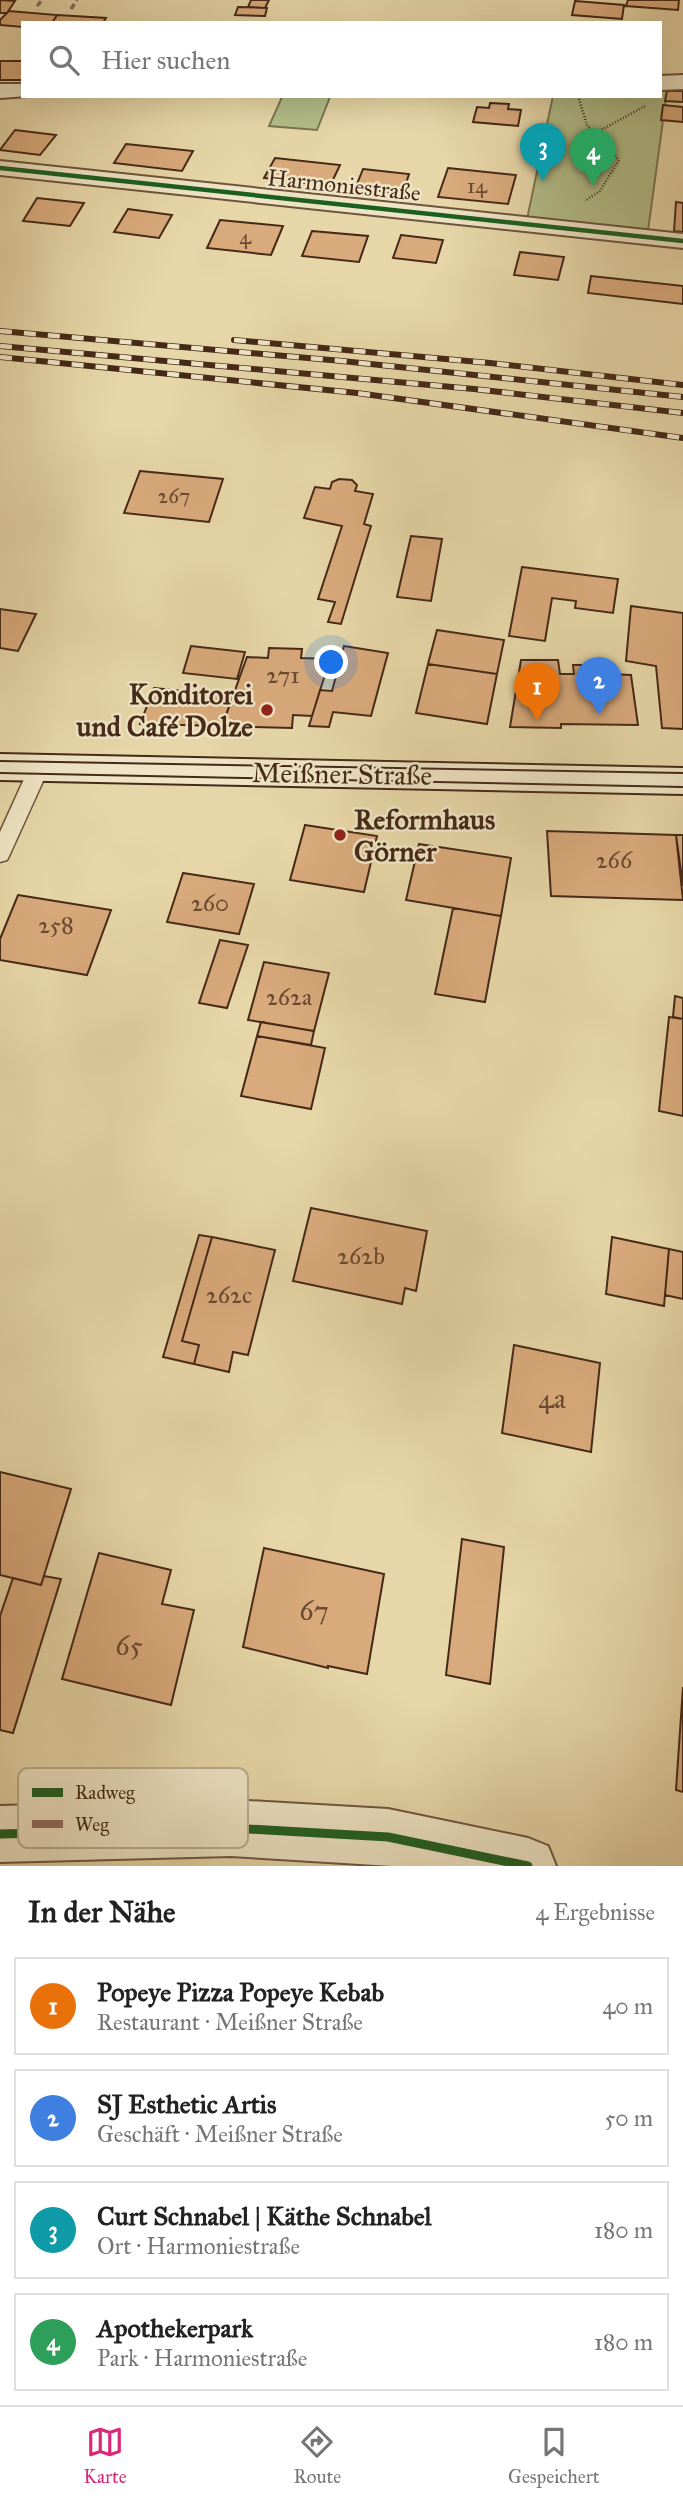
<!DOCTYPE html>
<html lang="de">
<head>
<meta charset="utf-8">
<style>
	body { margin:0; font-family:"IM FELL Great Primer",serif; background:#f2f2f2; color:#222 }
	.you { position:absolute; left:332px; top:663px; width:24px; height:24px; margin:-18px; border:5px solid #fff; border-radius:50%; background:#1a73e8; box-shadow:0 0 0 10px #1a73e833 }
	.badge { display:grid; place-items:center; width:46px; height:46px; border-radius:50%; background:#db2777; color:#fff; font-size:23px; font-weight:700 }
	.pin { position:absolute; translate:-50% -58px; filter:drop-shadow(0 2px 4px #0008) }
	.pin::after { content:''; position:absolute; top:37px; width:24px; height:21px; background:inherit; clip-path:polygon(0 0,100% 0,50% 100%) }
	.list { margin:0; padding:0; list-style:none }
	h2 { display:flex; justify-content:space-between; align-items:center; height:91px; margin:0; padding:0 28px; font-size:30px }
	h2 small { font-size:23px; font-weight:400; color:#767676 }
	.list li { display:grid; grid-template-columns:46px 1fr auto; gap:21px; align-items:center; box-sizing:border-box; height:98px; margin:0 14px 14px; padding:0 14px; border:2px solid #e0e0e0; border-radius:0px }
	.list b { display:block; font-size:26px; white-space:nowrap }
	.list p { margin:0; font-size:23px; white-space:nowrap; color:#767676 }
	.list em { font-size:23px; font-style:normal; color:#767676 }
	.icon { flex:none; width:38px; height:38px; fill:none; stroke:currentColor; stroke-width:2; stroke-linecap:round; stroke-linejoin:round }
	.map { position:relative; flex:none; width:683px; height:1866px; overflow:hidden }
	.search { position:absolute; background:#fff; box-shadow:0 7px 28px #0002; left:21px; right:21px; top:21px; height:77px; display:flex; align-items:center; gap:18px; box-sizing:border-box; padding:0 24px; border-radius:0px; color:#767676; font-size:26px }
	.sheet { height:539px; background:#fff }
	nav { display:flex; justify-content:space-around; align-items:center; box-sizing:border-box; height:98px; border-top:2px solid #e0e0e0; background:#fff; font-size:19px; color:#767676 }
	nav a { display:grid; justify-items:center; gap:4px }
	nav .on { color:#db2777 }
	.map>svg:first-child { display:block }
	.green { fill:#b3bf8a; stroke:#7c7451; stroke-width:2 }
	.building { fill:#d9aa7c; stroke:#452918; stroke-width:2 }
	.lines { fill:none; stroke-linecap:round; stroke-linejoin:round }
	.service-casing { stroke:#6e543c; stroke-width:3 }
	.minor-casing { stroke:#6e543c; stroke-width:4 }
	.tertiary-casing { stroke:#6e543c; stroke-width:4 }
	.secondary-casing { stroke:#452918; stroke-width:4 }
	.path { stroke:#452918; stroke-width:2.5; stroke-dasharray:1 2; stroke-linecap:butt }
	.service { fill:#efe5c6; fill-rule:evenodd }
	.minor { fill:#efe5c6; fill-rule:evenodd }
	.tertiary { fill:#efe5c6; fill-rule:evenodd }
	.secondary { fill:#efe5c6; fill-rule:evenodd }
	.tram { stroke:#452918; stroke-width:2 }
	.rail-casing { stroke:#452918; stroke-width:6 }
	.rail { stroke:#efe5c6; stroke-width:4.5; stroke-dasharray:12; stroke-linecap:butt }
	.quiet { stroke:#8d6e63; stroke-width:3.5; stroke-dasharray:6 3.5; stroke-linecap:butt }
	.cycleway-far1-casing { stroke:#efe5c6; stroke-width:7 }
	.cycleway-casing { stroke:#efe5c6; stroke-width:13 }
	.cycleway-far1 { stroke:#1b5e20; stroke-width:4.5 }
	.cycleway { stroke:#1b5e20; stroke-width:9 }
	.poi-dot { fill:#8f2418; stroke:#efe5c6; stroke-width:2.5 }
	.labels { text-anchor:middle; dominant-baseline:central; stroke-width:5; stroke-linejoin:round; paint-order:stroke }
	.far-number-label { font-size:21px; fill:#6a4931 }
	.far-street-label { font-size:23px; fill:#452918; stroke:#efe5c6 }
	.number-label { font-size:24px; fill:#6a4931 }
	.poi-label { font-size:28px; font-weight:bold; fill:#452918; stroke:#efe5c6; text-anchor:end }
	.street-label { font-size:28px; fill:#452918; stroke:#efe5c6 }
	.near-number-label { font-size:28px; fill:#6a4931 }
	.key { fill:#efe5c6; stroke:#bcad92; stroke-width:2 }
	.key-label { font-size:19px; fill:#452918 }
</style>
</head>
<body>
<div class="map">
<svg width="683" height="1866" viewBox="0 0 683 1866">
	<rect width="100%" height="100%" fill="#e7d7a8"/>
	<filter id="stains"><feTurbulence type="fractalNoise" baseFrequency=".00286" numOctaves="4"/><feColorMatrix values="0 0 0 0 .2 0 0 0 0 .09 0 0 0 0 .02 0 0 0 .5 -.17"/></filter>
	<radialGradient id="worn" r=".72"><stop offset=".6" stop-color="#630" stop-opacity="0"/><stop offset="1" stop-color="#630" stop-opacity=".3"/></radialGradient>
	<!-- green -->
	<path class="green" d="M660,91H667L648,231L527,219L553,96H660Z
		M282,97H330L317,130L269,126Z"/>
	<!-- building -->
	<path class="building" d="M0,0L15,1L7,13H0Z
		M251,0H269L265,8L248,7Z
		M628,0H679L678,10L626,6Z
		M575,1L624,5L622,19L572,15Z
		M238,7L267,8L265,16L235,15Z
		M9,11L57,15L52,23H23V27L0,25V20Z
		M57,15L106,18L103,23H52Z
		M0,61H23V80H0Z
		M667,91H683V102L665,101Z
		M490,103L509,104L508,109L521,110L518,126L473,122L477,107L489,108Z
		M663,105L683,107V122L661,120Z
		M15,130L56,135L40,155L0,150Z
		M126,144L193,151L182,171L114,163Z
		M275,158L340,165L330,186L264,178Z
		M448,168L516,175L508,204L438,197Z
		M363,169L409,174L403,193L355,189Z
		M37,198L84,203L70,226L23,221Z
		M676,202L683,203V232L674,231Z
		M128,209L172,215L159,238L114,232Z
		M220,220L283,226L271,255L207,248Z
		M312,231L368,236L359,262L302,256Z
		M401,235L443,240L436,263L393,258Z
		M520,252L564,257L558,280L514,275Z
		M591,276L683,286V304L588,293Z
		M140,471L223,479L209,522L124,513Z
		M339,479L352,480L357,485L355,491L373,494L364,524L371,526L341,624L328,622L335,602L318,599L342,526L304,518L315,487L330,489L332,482Z
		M411,536L442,539L431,601L397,597Z
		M522,567L618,579L613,613L575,608L576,601L552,598L545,641L509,636Z
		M631,606L683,613V729L662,728L656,666L626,661Z
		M0,609L36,614L18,651L0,648Z
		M437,630L504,640L497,674L428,664Z
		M191,646L245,652L237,679L183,673Z
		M344,646L388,653L371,716L333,712L329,727L309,726L320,690L332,691Z
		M269,648L302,649L301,658L330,659L312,716L293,715L292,728L222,726L247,657L268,658Z
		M521,660H558L560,674H574L573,665H604L606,674L631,675L638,725L561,724V728L510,727Z
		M428,664L497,674L487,724L416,713Z
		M154,688L233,696L222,726L140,724Z
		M305,825L377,836L364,892L290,880Z
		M547,831L676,835L683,900L551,896Z
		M676,835H683V886Z
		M419,844L511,858L501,916L406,900Z
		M183,873L254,884L239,934L167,922Z
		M18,895L111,910L87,975L0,960V939Z
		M453,908L501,916L485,1002L435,994Z
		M220,940L248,945L227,1008L199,1003Z
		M264,962L329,973L314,1031L248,1020Z
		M675,996L683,998V1019L673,1017Z
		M669,1017L683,1019V1116L659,1111Z
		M261,1022L314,1031L311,1045L257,1036Z
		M257,1036L325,1048L311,1109L241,1096Z
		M311,1208L427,1231L416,1291L405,1288L402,1304L293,1281Z
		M199,1235L212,1237L182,1341L199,1345L194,1364L163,1357Z
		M212,1237L275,1250L248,1355L233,1352L229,1372L194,1364L199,1345L182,1341Z
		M612,1237L669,1249L664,1306L606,1294Z
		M669,1249L683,1252V1299L665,1295Z
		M514,1345L600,1363L591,1452L502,1433Z
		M0,1472L71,1489L41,1585L0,1575Z
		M462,1539L504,1547L490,1684L446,1675Z
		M264,1548L384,1574L367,1674L328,1666V1668L243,1647Z
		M99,1553L171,1570L162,1604L194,1610L171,1705L62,1679Z
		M44,1576L61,1579L13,1733L0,1730V1616L13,1578L41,1585Z
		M683,1687V1792L676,1790Z"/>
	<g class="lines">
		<defs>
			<path id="service" d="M39,761L46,763L49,768L10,854L7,860L0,862V832L29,768L32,763Z"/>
			<path id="minor" d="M0,161L683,234V248L0,175Z
				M231,1800L388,1809L528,1838L548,1846L556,1866H392L231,1856L0,1862V1806Z"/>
			<path id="tertiary" d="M683,75V89L660,90V76Z
				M0,84H23V96H28L0,98Z"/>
			<path id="secondary" d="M0,754L683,768V794L0,780Z"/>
		</defs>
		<!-- service casing -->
		<use href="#service" class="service-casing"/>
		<!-- minor casing -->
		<use href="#minor" class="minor-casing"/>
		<!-- tertiary casing -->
		<use href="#tertiary" class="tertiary-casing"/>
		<!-- secondary casing -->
		<use href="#secondary" class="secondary-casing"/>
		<!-- path -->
		<path class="path" d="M578,96L587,125L619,160L600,191L585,201
			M594,134L645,106"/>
		<!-- service -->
		<use href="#service" class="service"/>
		<!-- minor -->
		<use href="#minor" class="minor"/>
		<!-- tertiary -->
		<use href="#tertiary" class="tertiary"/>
		<!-- secondary -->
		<use href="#secondary" class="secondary"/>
		<!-- tram -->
		<path class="tram" d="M0,761L683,773
			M0,773L683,787"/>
		<defs>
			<path id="rail" d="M0,331L342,361L683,397
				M234,340L490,363L683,385
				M0,346L474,389L683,413
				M0,357L357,393L683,438"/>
		</defs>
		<!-- rail casing -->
		<use href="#rail" class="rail-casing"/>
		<!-- rail -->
		<use href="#rail" class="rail"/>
		<!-- quiet -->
		<path class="quiet" d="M37,6L42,0
			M71,9L77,0"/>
		<defs>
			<path id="cycleway-far1" d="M0,168L683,241"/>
			<path id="cycleway" d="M0,1834L231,1828L388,1837L528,1866"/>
		</defs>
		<!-- cycleway-far1 casing -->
		<use href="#cycleway-far1" class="cycleway-far1-casing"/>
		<!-- cycleway casing -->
		<use href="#cycleway" class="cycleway-casing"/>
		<!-- cycleway-far1 -->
		<use href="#cycleway-far1" class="cycleway-far1"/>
		<!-- cycleway -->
		<use href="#cycleway" class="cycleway"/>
	</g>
	<!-- markers -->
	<g class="poi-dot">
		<circle cx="267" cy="710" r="7"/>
		<circle cx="340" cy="835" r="7"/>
	</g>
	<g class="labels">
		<!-- far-number labels -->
		<g class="far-number-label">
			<text x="477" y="186">14</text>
			<text x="245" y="237">4</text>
			<text x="174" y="496">267</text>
		</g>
		<!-- far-street labels -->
		<g class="far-street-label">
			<text transform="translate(344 185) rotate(6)">Harmoniestraße</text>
		</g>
		<!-- number labels -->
		<g class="number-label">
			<text x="283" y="675">271</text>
			<text x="614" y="860">266</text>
			<text x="210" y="903">260</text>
			<text x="56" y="925">258</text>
			<text x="289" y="997">262a</text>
			<text x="361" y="1256">262b</text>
			<text x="229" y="1295">262c</text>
		</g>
		<!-- poi labels -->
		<g class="poi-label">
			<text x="253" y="694">Konditorei<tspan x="253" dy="32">und Café Dolze</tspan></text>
			<text x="354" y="819" text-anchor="start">Reformhaus<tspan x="354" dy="32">Görner</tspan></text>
		</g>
		<!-- street labels -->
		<g class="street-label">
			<text transform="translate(342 774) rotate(1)">Meißner Straße</text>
		</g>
		<!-- near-number labels -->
		<g class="near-number-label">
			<text x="552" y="1398">4a</text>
			<text x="314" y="1610">67</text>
			<text x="129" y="1645">65</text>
		</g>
	</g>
	<!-- legend -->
	<rect x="18" y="1768" width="230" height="80" rx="10" class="key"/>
	<rect x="32" y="1788" width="31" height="9" fill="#1b5e20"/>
	<rect x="32" y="1820" width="31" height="8" fill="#8d6e63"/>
	<g class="key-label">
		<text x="75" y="1799">Radweg</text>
		<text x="75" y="1831">Weg</text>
	</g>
	<rect width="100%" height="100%" filter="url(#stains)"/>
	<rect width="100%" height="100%" fill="url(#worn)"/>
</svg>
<div class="you"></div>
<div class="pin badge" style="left:537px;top:721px;background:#e8710a">1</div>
<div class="pin badge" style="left:599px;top:715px;background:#3f7fe0">2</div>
<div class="pin badge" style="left:543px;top:181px;background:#0f9aa8">3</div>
<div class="pin badge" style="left:593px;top:186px;background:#2e9e5b">4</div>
<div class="search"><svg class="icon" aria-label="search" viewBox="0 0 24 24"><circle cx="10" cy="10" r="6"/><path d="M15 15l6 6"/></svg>Hier suchen</div>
</div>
<section class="sheet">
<h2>In der Nähe<small>4 Ergebnisse</small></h2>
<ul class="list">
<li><span class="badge" style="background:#e8710a">1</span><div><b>Popeye Pizza Popeye Kebab</b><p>Restaurant · Meißner Straße</p></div><em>40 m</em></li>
<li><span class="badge" style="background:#3f7fe0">2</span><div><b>SJ Esthetic Artis</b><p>Geschäft · Meißner Straße</p></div><em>50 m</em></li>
<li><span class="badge" style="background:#0f9aa8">3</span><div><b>Curt Schnabel | Käthe Schnabel</b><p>Ort · Harmoniestraße</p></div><em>180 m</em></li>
<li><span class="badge" style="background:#2e9e5b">4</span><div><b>Apothekerpark</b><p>Park · Harmoniestraße</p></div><em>180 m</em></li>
</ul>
</section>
<nav>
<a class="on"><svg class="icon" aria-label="map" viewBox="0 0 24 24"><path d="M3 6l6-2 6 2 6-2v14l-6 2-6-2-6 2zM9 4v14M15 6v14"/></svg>Karte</a>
<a><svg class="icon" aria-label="directions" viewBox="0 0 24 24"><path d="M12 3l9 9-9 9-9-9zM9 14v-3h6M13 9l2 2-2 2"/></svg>Route</a>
<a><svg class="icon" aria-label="saved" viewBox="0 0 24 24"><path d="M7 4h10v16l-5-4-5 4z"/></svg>Gespeichert</a>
</nav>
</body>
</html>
